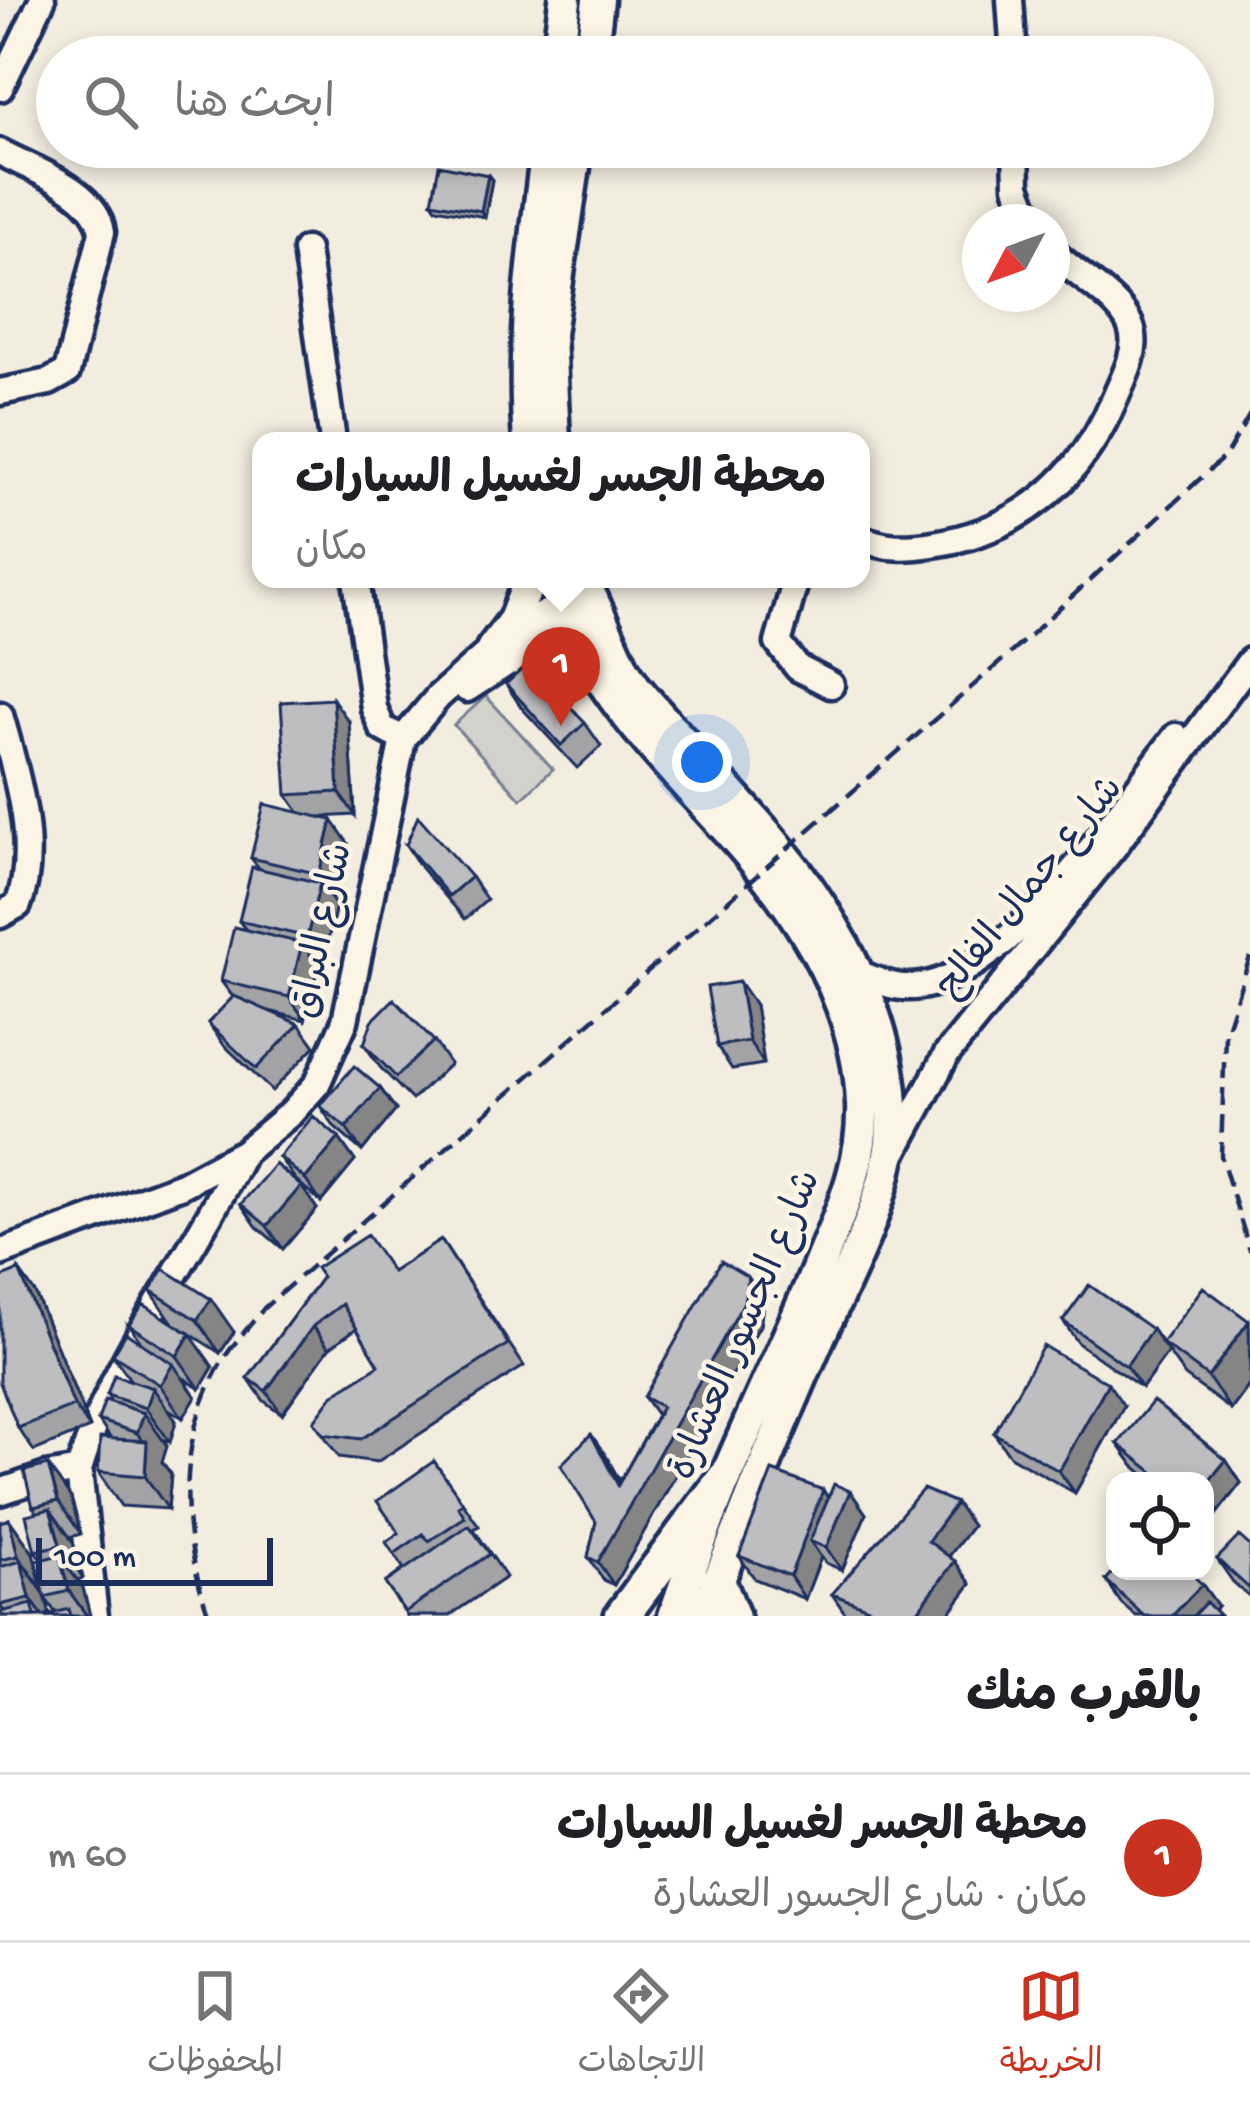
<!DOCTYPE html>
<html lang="ar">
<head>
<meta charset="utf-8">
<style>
	body { margin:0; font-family:"Gochi Hand","Playpen Sans Arabic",sans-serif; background:#f2f2f2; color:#202124; direction:rtl }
	.controls { position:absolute; right:36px; bottom:36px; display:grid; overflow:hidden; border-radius:24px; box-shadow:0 6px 18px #0003 }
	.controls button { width:108px; height:108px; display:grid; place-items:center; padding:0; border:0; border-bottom:3px solid #e0e0e0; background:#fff; color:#202124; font:60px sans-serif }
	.compass { position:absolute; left:962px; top:204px; width:108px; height:108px; border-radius:50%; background:#fff; box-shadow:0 6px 18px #0003; rotate:229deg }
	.scale { position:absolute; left:36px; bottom:30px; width:237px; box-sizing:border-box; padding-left:12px; border:6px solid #1b2f5e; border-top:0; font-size:33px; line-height:42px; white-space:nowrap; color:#1b2f5e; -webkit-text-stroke:9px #fcf5e5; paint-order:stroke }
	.you { position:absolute; left:702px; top:762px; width:42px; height:42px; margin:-30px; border:9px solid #fff; border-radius:50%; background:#1a73e8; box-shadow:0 0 0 18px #1a73e833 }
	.badge { display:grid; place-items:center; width:78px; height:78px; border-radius:50%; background:#c8321e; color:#fff; font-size:39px; font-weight:700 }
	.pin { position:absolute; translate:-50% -99px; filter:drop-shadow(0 3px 6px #0008) }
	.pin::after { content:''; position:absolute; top:63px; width:42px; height:36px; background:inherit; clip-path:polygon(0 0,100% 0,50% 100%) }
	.popup { position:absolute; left:252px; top:432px; width:618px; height:156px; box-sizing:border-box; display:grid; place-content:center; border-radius:24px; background:#fff; filter:drop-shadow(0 3px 9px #0005); font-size:39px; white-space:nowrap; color:#757577 }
	.popup b { font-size:45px; color:#202124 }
	.popup::after { content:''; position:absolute; left:50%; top:100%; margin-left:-24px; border:24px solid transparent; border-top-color:#fff }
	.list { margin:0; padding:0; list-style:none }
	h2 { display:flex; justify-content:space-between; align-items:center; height:156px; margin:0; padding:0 48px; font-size:51px }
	h2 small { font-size:39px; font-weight:400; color:#757577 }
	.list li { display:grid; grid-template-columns:78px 1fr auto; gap:36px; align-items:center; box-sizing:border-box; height:168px; padding:0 48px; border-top:3px solid #e0e0e0 }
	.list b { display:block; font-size:45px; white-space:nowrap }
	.list p { margin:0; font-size:39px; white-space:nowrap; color:#757577 }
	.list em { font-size:39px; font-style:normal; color:#757577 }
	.icon { flex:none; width:66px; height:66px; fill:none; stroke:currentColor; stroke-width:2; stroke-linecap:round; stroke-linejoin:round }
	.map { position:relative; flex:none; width:1250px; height:1616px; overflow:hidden; direction:ltr }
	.search { position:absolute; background:#fff; box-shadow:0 6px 18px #0003; left:36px; right:36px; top:36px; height:132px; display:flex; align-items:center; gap:30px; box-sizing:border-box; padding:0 42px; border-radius:66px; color:#757577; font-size:45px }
	.sheet { height:324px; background:#fff }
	nav { display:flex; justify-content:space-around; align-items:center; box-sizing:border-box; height:168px; border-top:3px solid #e0e0e0; background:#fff; font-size:33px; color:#757577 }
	nav a { display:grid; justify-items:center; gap:6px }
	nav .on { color:#c8321e }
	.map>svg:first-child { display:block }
	.green { fill:#d3d1cc; stroke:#778095; stroke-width:3 }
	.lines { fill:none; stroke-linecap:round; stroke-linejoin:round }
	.minor-casing { stroke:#1b2f5e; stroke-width:33 }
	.major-casing { stroke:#1b2f5e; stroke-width:39 }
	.highway-casing { stroke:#1b2f5e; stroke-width:42 }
	.minor { stroke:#fcf5e5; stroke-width:24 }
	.major { stroke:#fcf5e5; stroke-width:30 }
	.highway { stroke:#fcf5e5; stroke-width:33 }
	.rail { stroke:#1b2f5e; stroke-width:4.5; stroke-dasharray:18 9; stroke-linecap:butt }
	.wall { fill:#a3a3a5; stroke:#1b2f5e; stroke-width:3; fill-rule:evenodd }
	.shaded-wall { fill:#858586; stroke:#1b2f5e; stroke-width:3 }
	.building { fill:#bebec0; stroke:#1b2f5e; stroke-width:3 }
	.labels { text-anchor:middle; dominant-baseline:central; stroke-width:9; stroke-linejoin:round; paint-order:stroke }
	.street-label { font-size:39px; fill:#1b2f5e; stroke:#fcf5e5 }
</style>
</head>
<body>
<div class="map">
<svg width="1250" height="1616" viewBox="0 0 1250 1616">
	<rect width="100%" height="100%" fill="#f3ede0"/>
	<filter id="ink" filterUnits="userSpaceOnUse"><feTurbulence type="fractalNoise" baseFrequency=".00833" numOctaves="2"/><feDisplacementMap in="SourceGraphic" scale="24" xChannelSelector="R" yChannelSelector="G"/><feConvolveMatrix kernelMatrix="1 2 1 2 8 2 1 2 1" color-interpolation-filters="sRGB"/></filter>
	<g filter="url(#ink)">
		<!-- green -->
		<path class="green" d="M486,696L553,769L521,799L454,725Z"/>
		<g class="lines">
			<defs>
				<path id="minor" d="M1010,0L1014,57
					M0,88L42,0
					M1016,147L1017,186L1031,222
					M0,152C33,170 97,190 102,232L67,372L49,382L0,392
					M306,250L333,441
					M861,538C885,549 907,548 933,544C1021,531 1081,479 1116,396C1124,377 1136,355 1133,335C1129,302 1074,275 1052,251
					M356,579L374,708L382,728L403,739
					M796,579L778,643L798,668L831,685
					M467,689L584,613
					M0,715C16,771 40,850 18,905L0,915
					M860,974C873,979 890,987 904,987C1001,992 1121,808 1176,736
					M891,1158L947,1054L1114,847L1250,661
					M0,1253L182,1185L244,1152L291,1113L317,1084L345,1021L403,739L438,697L492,649L578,592
					M0,1492L46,1476L79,1470
					M95,1616L79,1470C113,1356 191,1259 244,1152"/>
				<path id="major" d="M558,57L565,0
					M591,57L598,0
					M529,441C521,342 535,245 547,147
					M554,441L549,334L577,147
					M554,579C587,694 679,771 753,859C810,928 859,1012 862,1105C864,1159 844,1204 824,1253C793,1330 757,1403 725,1479C706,1524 690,1570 674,1616
					M583,579L624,670L635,687C696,762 771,827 823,910C865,978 899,1059 891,1141C884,1208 842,1284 815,1346C776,1435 740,1525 705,1616
					M492,649L514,620L530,579
					M511,658L566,663L599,678"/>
				<path id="highway" d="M718,1582L732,1616
					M622,1616L724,1479"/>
			</defs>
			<!-- minor casing -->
			<use href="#minor" class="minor-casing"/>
			<!-- major casing -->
			<use href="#major" class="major-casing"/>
			<!-- highway casing -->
			<use href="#highway" class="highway-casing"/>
			<!-- minor -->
			<use href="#minor" class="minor"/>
			<!-- major -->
			<use href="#major" class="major"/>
			<!-- highway -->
			<use href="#highway" class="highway"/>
			<!-- rail -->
			<path class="rail" d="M1250,957L1225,1034L1221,1156L1250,1251
				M209,1616C180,1534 176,1437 223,1360C234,1342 251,1325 264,1308L1015,649L1226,455L1250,414"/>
		</g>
		<!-- wall -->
		<path class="wall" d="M488,175L492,180L485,217L436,208L432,202Z
			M506,684L585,723L601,746L577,768L521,707Z
			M349,722L355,815L318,817L348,843L335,897L329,896L336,906L323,960L312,957L318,966L305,1020L269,1011L299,1024L315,1046L272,1091L224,1045L208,1023L233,997L221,981L246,930L239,921L259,868L251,858L299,812L287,795Z
			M406,845L471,877L487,900L465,919L421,868Z
			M739,982L755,1005L764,1064L732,1069L717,1046Z
			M434,1041L450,1064L412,1100L380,1067L364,1044Z
			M380,1088L396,1110L362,1151L335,1128L320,1106Z
			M339,1138L355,1161L321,1202L295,1179L279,1157Z
			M301,1186L317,1209L283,1249L257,1227L241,1204Z
			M441,1240L524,1366L377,1462L339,1457L314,1421L379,1365L357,1328L329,1348L282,1414L264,1401L248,1378L322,1277L392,1272Z
			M19,1270L35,1293L90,1428L34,1451L18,1428Z
			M150,1290L234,1332L220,1353L173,1323Z
			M764,1299L760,1325L614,1585L604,1580L588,1557L596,1522L606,1456L620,1481L657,1415L644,1397Z
			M1063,1321L1152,1329L1168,1352L1142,1388L1079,1344Z
			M1249,1321L1250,1384L1231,1410L1185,1376L1162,1343Z
			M129,1325L213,1367L200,1389L184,1378L196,1397L183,1418L167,1408L176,1421L170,1442L162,1439L167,1446L162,1462L171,1474L168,1509L121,1506L98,1472L111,1439L98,1420L111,1402L107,1395L131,1381L113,1355L142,1344Z
			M1124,1406L1075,1493L1010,1456L994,1433Z
			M1118,1444L1226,1460L1241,1483L1207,1526L1205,1524V1481H1152L1134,1466Z
			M434,1461L479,1526L474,1529L506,1577L449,1616H407L385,1583L404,1569L386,1542L399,1533Z
			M823,1490L828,1498L850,1491L866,1514L842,1570L826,1563L821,1557L805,1599L755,1579L739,1556Z
			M71,1498L81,1534L70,1537L73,1542L83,1578L77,1580L83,1588L90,1616H2L4,1611L0,1606V1522L9,1519L33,1553L41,1589L44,1593L41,1559L35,1551L37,1512L33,1507ZM45,1598L56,1613L49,1614Z
			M956,1503L972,1526L949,1556L971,1584L947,1616H847L832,1594Z
			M1250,1546V1597L1233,1582L1217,1559Z
			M1106,1580L1218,1606L1214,1610L1220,1616H1136L1121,1603Z"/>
		<!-- shaded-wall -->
		<path class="shaded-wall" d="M488,175L492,180L485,217L481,211Z
			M333,699L349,722L355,815L339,792Z
			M332,820L348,843L335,897L319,874Z
			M320,883L336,906L323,960L307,937Z
			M302,943L318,966L305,1020L289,997Z
			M739,982L755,1005L764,1064L749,1041Z
			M380,1088L396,1110L362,1151L346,1128Z
			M339,1138L355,1161L321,1202L305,1179Z
			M301,1186L317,1209L283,1249L267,1226Z
			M19,1270L35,1293L90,1428L74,1406Z
			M748,1277L764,1299L760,1325L614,1585L598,1562L618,1485L591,1434L606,1456L631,1503Z
			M211,1299L234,1332L220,1353L197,1320Z
			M1249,1321L1250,1384L1231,1410L1208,1377Z
			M313,1326L329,1348L282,1414L266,1391Z
			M1152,1329L1168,1352L1142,1388L1126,1366Z
			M190,1334L213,1367L200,1389L177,1356Z
			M173,1364L196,1397L183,1418L160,1385Z
			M1108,1383L1124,1406L1075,1493L1059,1471Z
			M153,1388L176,1421L170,1442L146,1408Z
			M144,1413L167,1446L162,1462L171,1474L168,1509L145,1476L147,1447L137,1433Z
			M1226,1460L1241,1483L1207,1526L1205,1523V1486Z
			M48,1465L71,1498L81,1534L58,1501Z
			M823,1490L839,1513L810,1541L821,1557L805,1599L790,1576Z
			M850,1491L866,1514L842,1570L826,1548Z
			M956,1503L972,1526L944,1563L928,1541Z
			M50,1509L73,1542L83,1578L60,1545Z
			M9,1519L33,1553L42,1589L18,1556Z
			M59,1555L83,1588L90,1616H87L69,1591Z
			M21,1561L45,1595L50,1616H43L30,1598Z
			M955,1561L971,1584L947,1616H914Z
			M1202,1584L1218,1606L1209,1616H1172Z"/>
		<!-- building -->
		<path class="building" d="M439,165L488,175L481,211L432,202Z
			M529,663L585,723L561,745L506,684Z
			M333,699L339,792L287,795L281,702Z
			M264,804L332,820L319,874L251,858Z
			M418,816L471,877L449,896L406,845Z
			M252,867L320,883L307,937L239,921Z
			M234,927L302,943L289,997L221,981Z
			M739,982L749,1041L717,1046L707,987Z
			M234,996L299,1024L256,1069L208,1023Z
			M394,999L434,1041L396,1077L364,1044L372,1021Z
			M354,1066L380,1088L346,1128L320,1106Z
			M313,1116L339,1138L305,1179L279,1157Z
			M275,1164L301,1186L267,1226L241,1204Z
			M367,1235L392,1272L441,1240L508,1344L361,1439L323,1434L314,1421L334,1394L379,1365L342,1304L313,1326L266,1391L248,1378L322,1277L316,1268Z
			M721,1261L748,1277L744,1302L598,1562L588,1557L596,1522L561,1465L591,1434L618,1485L662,1407L644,1397Z
			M164,1269L211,1299L197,1320L150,1290Z
			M19,1270L74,1406L18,1428L0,1383V1278Z
			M1089,1285L1152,1329L1126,1366L1063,1321Z
			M1203,1287L1249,1321L1208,1377L1162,1343Z
			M143,1304L190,1334L177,1356L129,1325Z
			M126,1333L173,1364L160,1385L113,1355Z
			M1043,1346L1108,1383L1059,1471L994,1433Z
			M114,1375L153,1388L146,1408L107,1395Z
			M105,1400L144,1413L137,1433L98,1420Z
			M1153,1401L1226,1460L1205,1486V1481H1164L1118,1444Z
			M100,1438L147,1441L145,1476L98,1472Z
			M434,1461L463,1503L458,1506L465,1517L429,1541L423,1534L394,1554L386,1542L399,1533L377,1501Z
			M48,1465L58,1501L33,1507L24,1471Z
			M772,1471L823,1490L790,1576L739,1556Z
			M834,1484L850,1491L826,1548L810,1541Z
			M923,1489L956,1503L928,1541L955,1561L914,1616H889L832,1594Z
			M50,1509L60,1545L35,1551L26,1515Z
			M9,1519L18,1556L0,1560V1522Z
			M469,1525L490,1554L405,1612L385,1583Z
			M1239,1536L1250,1546V1589L1217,1559Z
			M59,1555L69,1591L45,1597L36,1561Z
			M21,1561L30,1598L0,1605V1567Z
			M1115,1570L1188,1571L1202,1584L1172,1616H1144L1106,1580Z
			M1206,1602L1220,1616H1193Z
			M32,1604L35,1616H2L1,1612Z
			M69,1609L71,1616H46V1615Z"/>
	</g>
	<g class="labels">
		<!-- street labels -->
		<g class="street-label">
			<text transform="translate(1032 889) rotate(-51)">شارع جمال الفالح</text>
			<text transform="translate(325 931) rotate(-78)">شارع البراق</text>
			<text transform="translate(748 1326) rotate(-67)">شارع الجسور العشارة</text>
		</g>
	</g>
</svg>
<div class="controls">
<button><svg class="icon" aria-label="locate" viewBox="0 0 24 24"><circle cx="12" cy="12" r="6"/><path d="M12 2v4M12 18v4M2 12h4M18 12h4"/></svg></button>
</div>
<svg class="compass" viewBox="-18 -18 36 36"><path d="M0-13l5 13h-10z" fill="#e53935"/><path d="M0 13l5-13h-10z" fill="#757577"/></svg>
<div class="scale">100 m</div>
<div class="you"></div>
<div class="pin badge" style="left:561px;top:726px">1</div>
<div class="popup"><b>محطة الجسر لغسيل السيارات</b>مكان</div>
<div class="search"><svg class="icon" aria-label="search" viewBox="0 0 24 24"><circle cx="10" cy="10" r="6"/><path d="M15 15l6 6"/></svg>ابحث هنا</div>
</div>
<section class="sheet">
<h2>بالقرب منك<small></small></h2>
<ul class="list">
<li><span class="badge">1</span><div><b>محطة الجسر لغسيل السيارات</b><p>مكان · شارع الجسور العشارة</p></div><em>60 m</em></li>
</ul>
</section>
<nav>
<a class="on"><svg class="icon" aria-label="map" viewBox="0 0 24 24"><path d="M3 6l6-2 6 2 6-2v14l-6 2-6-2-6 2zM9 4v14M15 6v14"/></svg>الخريطة</a>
<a><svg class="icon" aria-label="directions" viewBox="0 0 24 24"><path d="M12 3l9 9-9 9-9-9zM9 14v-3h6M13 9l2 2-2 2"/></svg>الاتجاهات</a>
<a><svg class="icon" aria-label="saved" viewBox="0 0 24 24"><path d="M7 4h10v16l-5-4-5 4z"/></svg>المحفوظات</a>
</nav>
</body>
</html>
